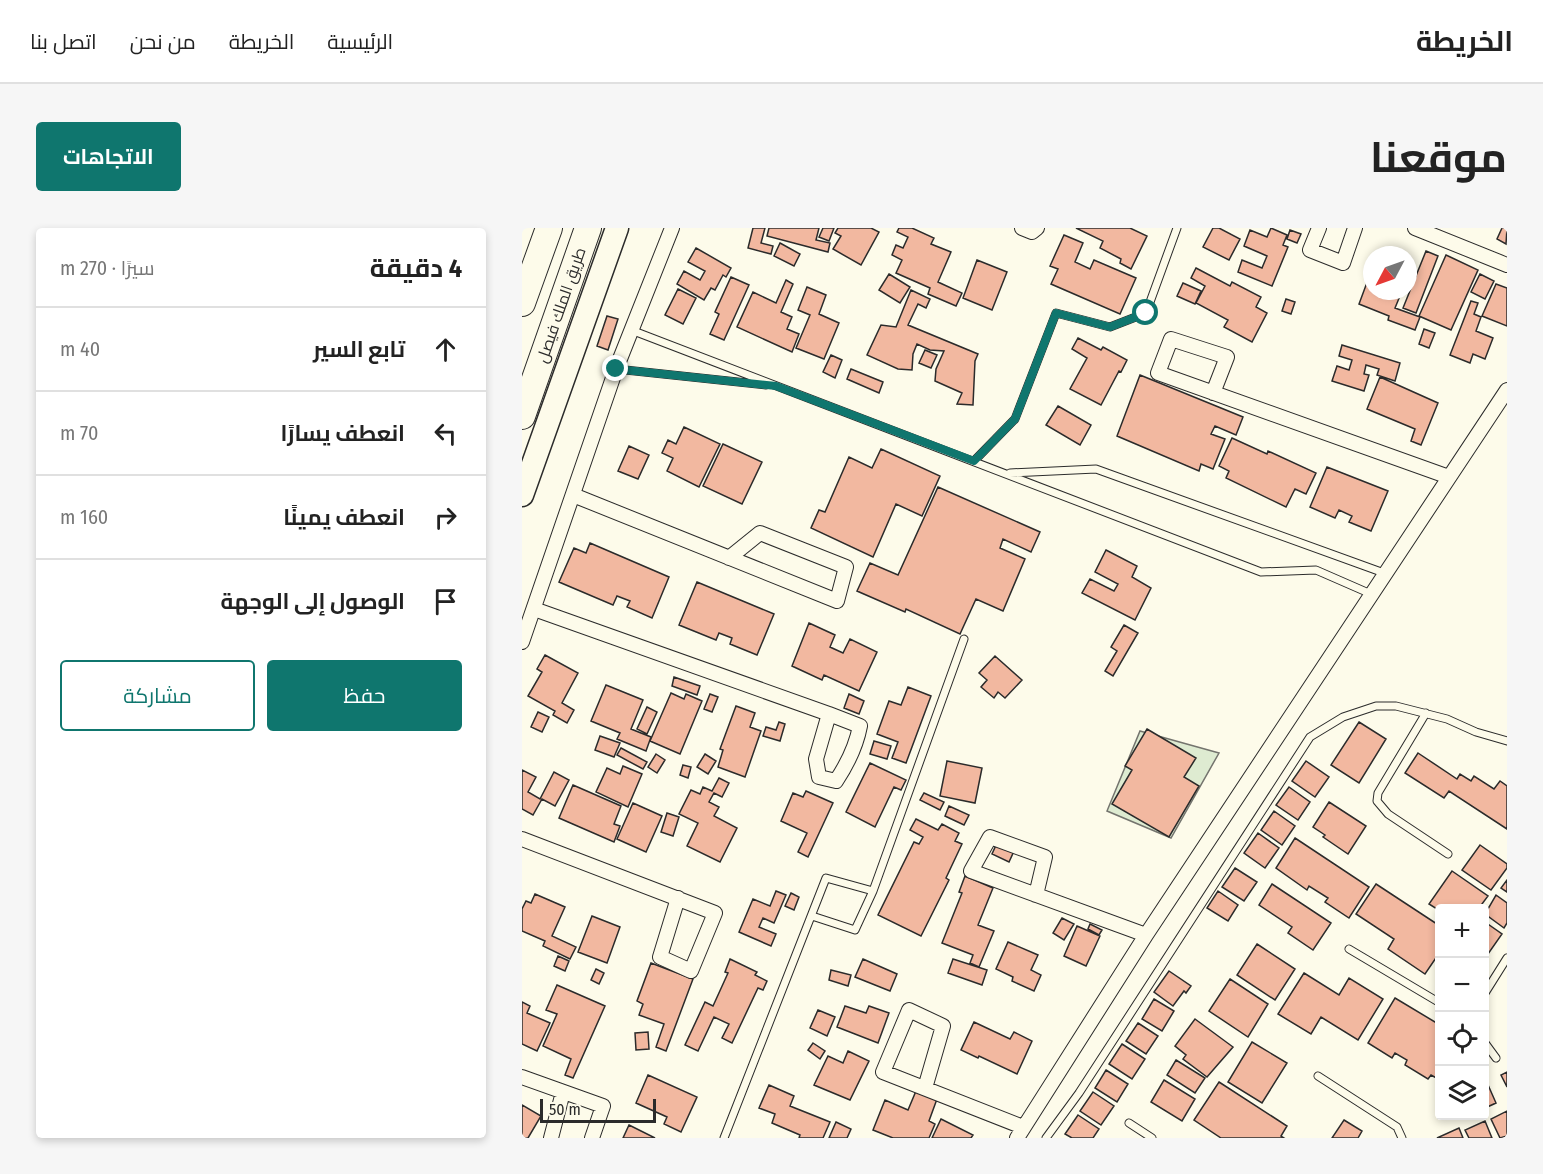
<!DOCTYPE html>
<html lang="ar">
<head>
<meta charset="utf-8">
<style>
	body { margin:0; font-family:"Fira Sans Condensed",Cairo,sans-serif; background:#f6f6f6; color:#222; direction:rtl }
	.controls { position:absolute; right:18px; bottom:18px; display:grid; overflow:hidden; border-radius:6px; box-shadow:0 3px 9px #0003 }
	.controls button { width:54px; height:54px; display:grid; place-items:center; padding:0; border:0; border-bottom:2px solid #e0e0e0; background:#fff; color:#222; font:30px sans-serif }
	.compass { position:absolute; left:841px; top:18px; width:54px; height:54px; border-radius:50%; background:#fff; box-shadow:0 3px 9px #0003; rotate:229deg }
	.scale { position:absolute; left:18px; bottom:15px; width:116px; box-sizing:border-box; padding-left:6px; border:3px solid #2b2b2b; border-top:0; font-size:16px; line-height:21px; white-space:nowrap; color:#2b2b2b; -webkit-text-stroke:4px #fdfbea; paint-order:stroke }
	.stop { position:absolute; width:18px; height:18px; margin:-14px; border:4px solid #0f766e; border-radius:50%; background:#fff }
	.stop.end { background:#0f766e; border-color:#fff; box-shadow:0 2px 6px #0008 }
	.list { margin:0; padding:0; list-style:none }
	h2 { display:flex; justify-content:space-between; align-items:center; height:78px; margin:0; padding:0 24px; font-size:26px }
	h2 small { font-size:20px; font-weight:400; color:#767676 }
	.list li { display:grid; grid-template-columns:39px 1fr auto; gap:18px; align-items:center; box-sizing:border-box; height:84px; padding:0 24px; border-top:2px solid #e0e0e0 }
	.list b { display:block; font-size:22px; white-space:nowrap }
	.list em { font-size:20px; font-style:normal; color:#767676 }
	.actions { display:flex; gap:12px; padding:18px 24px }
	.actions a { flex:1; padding:14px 0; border:2px solid #0f766e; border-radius:6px; text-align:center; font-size:21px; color:#0f766e }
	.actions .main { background:#0f766e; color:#fff }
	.icon { flex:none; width:33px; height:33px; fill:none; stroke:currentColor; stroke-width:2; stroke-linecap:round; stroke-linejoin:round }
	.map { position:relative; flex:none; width:985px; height:910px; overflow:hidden; direction:ltr; border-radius:6px }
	header { display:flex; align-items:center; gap:36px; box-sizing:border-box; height:84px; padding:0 30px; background:#fff; border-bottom:2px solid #e0e0e0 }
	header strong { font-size:28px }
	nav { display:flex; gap:33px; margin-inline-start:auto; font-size:21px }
	.intro { display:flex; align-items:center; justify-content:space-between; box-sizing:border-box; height:144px; padding:0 36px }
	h1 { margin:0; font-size:42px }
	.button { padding:15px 27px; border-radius:6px; background:#0f766e; color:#fff; font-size:21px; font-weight:700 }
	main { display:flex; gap:36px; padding:0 36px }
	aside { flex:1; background:#fff; border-radius:6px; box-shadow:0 3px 9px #0003 }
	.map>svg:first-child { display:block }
	.green { fill:#deebd1; stroke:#74746e; stroke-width:1.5 }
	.building { fill:#f2b8a0; stroke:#2b2b2b; stroke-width:1.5 }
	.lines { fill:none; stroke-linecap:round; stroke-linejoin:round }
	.lane-casing { stroke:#2b2b2b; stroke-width:9 }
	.street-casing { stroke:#2b2b2b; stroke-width:16 }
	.primary-casing { stroke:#2b2b2b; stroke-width:25 }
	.highway-casing { stroke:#2b2b2b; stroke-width:28 }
	.lane { stroke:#fdfbea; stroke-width:7 }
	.street { stroke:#fdfbea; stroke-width:14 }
	.primary { stroke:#fdfbea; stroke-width:22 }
	.highway { stroke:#fdfbea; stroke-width:26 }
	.route { stroke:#0f766e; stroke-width:8 }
	.labels { text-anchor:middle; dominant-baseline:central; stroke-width:4.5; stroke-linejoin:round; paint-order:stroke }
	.street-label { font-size:16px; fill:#2b2b2b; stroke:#fdfbea }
</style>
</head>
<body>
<header>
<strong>الخريطة</strong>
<nav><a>الرئيسية</a><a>الخريطة</a><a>من نحن</a><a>اتصل بنا</a></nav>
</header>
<div class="intro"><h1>موقعنا</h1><a class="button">الاتجاهات</a></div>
<main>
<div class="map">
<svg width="985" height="910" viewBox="0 0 985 910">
	<rect width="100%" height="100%" fill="#fdfbea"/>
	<!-- green -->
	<path class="green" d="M618,503L697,525L649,610L585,583Z"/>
	<!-- building -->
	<path class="building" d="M231,0H243L239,15L251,18L249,26L226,20Z
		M247,0H297L294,12L308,15L306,24L245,8Z
		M301,0H312L307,13L297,9Z
		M316,0H349L357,4L339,37L311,21L319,8L313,5Z
		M377,0H390L412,10L409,16L429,24L416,54L440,65L434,78L406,66L408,60L374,45L380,32L370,27L374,17L381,20L386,9L375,4Z
		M554,0H608L625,8L609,41L598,35L599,31L578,20L581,13Z
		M691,0H697L718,11L707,32L681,19Z
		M749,0L765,7L761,17L766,19L750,58L716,44L720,32L740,40L745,28L722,18L728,2L745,9Z
		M980,0H985L984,16L975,11Z
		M768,2L779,6L775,15L765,11Z
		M542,7L561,15L553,34L568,41L572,32L614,50L598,86L529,56L536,41L528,38Z
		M258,15L278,26L272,38L252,28Z
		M174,20L209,40L204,49L201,47L193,62L189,60L182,72L155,56L162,43L178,52L183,43L166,34Z
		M904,23L916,28L894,85L881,80Z
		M924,27L956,42L929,102L897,88Z
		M455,32L485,44L470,82L441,70Z
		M674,40L708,58L710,54L739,69L734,79L745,85L730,114L702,99L706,92L674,75L683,58L669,50Z
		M850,41V63H880L873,80L898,89L893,102L866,92L867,88L837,76Z
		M367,46L388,59L378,75L357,62Z
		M958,46L972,53L963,71L949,64Z
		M209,49L227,57L202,112L188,106L197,86L193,84Z
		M264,52L271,56L259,84L270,89L265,101L277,106L270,124L215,99L231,64L254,75Z
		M661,55L679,63L673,76L655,68Z
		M974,56L985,60V98L960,88Z
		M285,59L304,67L297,86L317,95L302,131L274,120L288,87L276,82Z
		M156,61L174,70L161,96L143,87Z
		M389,62L408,71L404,80L396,76L386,97L456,126L453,133L451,177L435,176L440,165L413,153L414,141L422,123L408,122L395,116L391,126L390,142L376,141L345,127L359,97L374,99Z
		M764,71L773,74L769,86L760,83Z
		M949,73L956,75L952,86L959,89L954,103L971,110L963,131L951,126L948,135L928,127Z
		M85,88L96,91L86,122L75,118Z
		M902,101L913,105L907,120L897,116Z
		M556,110L579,122L581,119L605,132L599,144L597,143L579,177L548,161L565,130L550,121Z
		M820,117L878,135L873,153L855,147L857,141L844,137L842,146L847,147L842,163L810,153L815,138L827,142L830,132L817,128Z
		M403,122L415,127L409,140L397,135Z
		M309,127L320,132L313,150L301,144Z
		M329,141L361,154L357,165L325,151Z
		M618,147L721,189L714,207L693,198L689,206L703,211L691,241L679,236L677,243L595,208Z
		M858,149L916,175L899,217L889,213L893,201L845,181Z
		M536,178L569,197L558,217L524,197Z
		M162,199L198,216L177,259L145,243L151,230L140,225L146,212L154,216Z
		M710,210L745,226L746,223L794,245L784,266L773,261L764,279L704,250L707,243L697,238Z
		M201,216L240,234L220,276L181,258Z
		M107,218L127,227L116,251L96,243Z
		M359,221L418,248L400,288L374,276L351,329L289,300L297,282L303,284L327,229L350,240Z
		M805,239L866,263L849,303L827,294L830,288L817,282L813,290L788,279Z
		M416,259L518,304L509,324L481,311L478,320L503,331L481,383L454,371L438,406L384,381L383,384L335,363L348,335L376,347Z
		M68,315L147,349L130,390L105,379L108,373L95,368L91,377L37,354L52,320L64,325Z
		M584,322L615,338L610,349L629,360L613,392L560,365L568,351L592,363L596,356L573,344Z
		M175,354L252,386L235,427L208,416L210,410L197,405L194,412L157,397Z
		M287,395L313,407L308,419L321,425L328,411L355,424L337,463L302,447L300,452L270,438Z
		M602,397L616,405L591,448L583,443L595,423L589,419Z
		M23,427L56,445L40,475L52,482L45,495L31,487L33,483L6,468L20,444L15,441Z
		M473,428L500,452L483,470L476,464L472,470L459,459L465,452L457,445Z
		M152,449L178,458L175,467L150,458Z
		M84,457L121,472L109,501L129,509L124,523L95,511L98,505L69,493Z
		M386,459L409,468L384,535L370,530L376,514L355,506L367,473L379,477Z
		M149,465L162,471L164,466L180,473L158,526L128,513Z
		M188,466L196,469L190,484L182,481Z
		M327,466L342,473L337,486L322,480Z
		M214,478L233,485L228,499L239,503L223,549L196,539L201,522L198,521Z
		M125,479L135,484L125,506L115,501Z
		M16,484L27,489L20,504L9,499Z
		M257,494L263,496L258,513L241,508L244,499L254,502Z
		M837,494L864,511L837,555L809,537Z
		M625,501L674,530L662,549L677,558L647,609L590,576L610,542L603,538Z
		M78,508L98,515L92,529L73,522Z
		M352,513L369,518L365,531L348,526Z
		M99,520L125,534L121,541L95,527Z
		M896,525L935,551L938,546L949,553L952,548L972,561L978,553L985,558V601L927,563L922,570L883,545Z
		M134,526L143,532L135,545L126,539Z
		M183,526L194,533L186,546L175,539Z
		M425,533L460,540L453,575L418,568Z
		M784,533L807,549L793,569L770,553Z
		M348,535L384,552L379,562L372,559L353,599L324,584Z
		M161,537L169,539L166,550L158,547Z
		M101,538L120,546L106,579L74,564L85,540L98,546Z
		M0,542L14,549L6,564L18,571L32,544L47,552L33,578L20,571L11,587L0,581Z
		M197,550L207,555L200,569L192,565L187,574L197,579L192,588L215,600L198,634L165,618L176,595L157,586L169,562L178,566L181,559L190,563Z
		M51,557L99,578L92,596L98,598L92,614L37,590Z
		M767,559L788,574L776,592L754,577Z
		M284,563L311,575L286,629L276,624L285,605L259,593L271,565L281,569Z
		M402,565L422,574L418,582L398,572Z
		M807,574L844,598L826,626L801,609L803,607L791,599Z
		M111,575L140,588L124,624L95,611Z
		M427,578L447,587L442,597L423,588Z
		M752,583L773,598L760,617L739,602Z
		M145,585L157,589L151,608L139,604Z
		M394,591L416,602L420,596L437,605L433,613L440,616L424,650L427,652L399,708L356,687L392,614L397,616L401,609L388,602Z
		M736,605L757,620L743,640L722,625Z
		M773,610L847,659L827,690L803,674L806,670L787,658L785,662L754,640Z
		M475,615L492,623L487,634L470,626Z
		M958,617L985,636V640L969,662L940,642Z
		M713,640L735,654L722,673L700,659Z
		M930,643L966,668L957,680H918V683L907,676Z
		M443,648L471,660L456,697L472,703L457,739L448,735L451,727L420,715L440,665L437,664Z
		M985,652V664L979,660Z
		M750,656L809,695L791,722L766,705L770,699L737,677Z
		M854,656L918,698V724L903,746L866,721L872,711L834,686Z
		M254,663L264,667L252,695L241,690L237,699L254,706L249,718L217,704L231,671L248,678Z
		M696,663L716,677L706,693L685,680Z
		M269,665L277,669L272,682L263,678Z
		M13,666L43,679L30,708L54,719L48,731L21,718L23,713L0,703V681L4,673L9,675Z
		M974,667L985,675V695L982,700L963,686Z
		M70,688L98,699L85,735L56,724Z
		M540,690L552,696L542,712L531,705Z
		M963,694L980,706L966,726L963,724Z
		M568,696L580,702L577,707L566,701Z
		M555,698L578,708L564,738L542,728Z
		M486,714L516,727L509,742L519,747L512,763L490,753L491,749L474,741Z
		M735,716L773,741L753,772L715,747Z
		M36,728L47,733L43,743L32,738Z
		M208,731L235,744L233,747L245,753L241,762L236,760L210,815L200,810L207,796L192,789L176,823L163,817L183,774L191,778L206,745L203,744Z
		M341,731L375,746L368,763L333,749Z
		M431,731L465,742L460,757L426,745Z
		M129,735L171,751L144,823L134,819L142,796L117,787L121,776L115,773Z
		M74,741L82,745L77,756L69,752Z
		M309,742L329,747L326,758L307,752Z
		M647,743L669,758L664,765L662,763L651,778L632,764Z
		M782,745L817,767L827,750L861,771L836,812L799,789L789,806L756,786Z
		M708,751L746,776L726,809L687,783Z
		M35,757L83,778L51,850L43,847L49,831L21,818L35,786L24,782Z
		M873,770L918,797V852L909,847L906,851L883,837L885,832L873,825L870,830L846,815Z
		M632,771L652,783L640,803L620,791Z
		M0,774L8,778L5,785L28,795L15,823L0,816Z
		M323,778L344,785L347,778L367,785L356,815L315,799Z
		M296,782L313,789L305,808L288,800Z
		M673,791L711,819L685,849L661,831L664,827L653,818Z
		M452,794L488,811L492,804L510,813L495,846L457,828L456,830L439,822Z
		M616,795L636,808L624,826L604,813Z
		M126,804L127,821L114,822L113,805Z
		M730,814L765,835L740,875L706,854Z
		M291,815L303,823L298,831L286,822Z
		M600,816L623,831L610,851L587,836Z
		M326,823L347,833L328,872L292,857L306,828L321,835Z
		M654,832L683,850L673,865L645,847Z
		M584,842L606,856L595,874L573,860Z
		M985,844V859L979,847Z
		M126,847L175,869L159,904L142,896L145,889L114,875Z
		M963,850L974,875L963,880Z
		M642,852L673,871L660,893L629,874Z
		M697,854L765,898L759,908L762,910H699L672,892Z
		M247,857L272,868L268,878L308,894L301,910H277L278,907L250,895L253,886L237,880Z
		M394,863L415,871L407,893L413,896L407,910H371L351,902L363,872L386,882Z
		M571,864L592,878L579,897L558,883Z
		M0,877L19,888L6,910H0Z
		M985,883V908L978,910L969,891Z
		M556,887L577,901L571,910H550L543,906Z
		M419,891L451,907L449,910H410Z
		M822,892L840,903L836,910H810Z
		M963,893L970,910H947L943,902Z
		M314,894L329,901L325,910H307Z
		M107,897L133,910H101Z
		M937,900L941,910H915Z"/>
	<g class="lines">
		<defs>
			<path id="lane" d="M109,102L739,344L794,342L849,366
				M94,141L244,157
				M452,233L493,191L534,85L588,99L624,85L655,0
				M488,245L574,241L862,345
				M904,485L856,565L855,573L866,586L926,626
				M290,688L333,702L351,663
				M827,721L918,775
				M963,765L985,730
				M963,815L974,830
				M796,848L875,899L880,910
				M607,895L630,910
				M202,910L304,650L351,663L442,411
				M524,910L557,865L788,509L821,489L854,478H874L925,491L954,504L985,513"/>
			<path id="street" d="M500,0L510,4L515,0
				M797,0L788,22L821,35L833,0
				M893,0L985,37
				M691,165L705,129L649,111L636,145L927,249
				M51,267L315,373L324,339L238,305L207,330
				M12,381L307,486L338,498C334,519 326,535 314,553L297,549L294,531L307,486
				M0,414L94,141L150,0
				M0,611L193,685L169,743L138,729L156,670
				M514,667L523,629L468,609L449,643L624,707
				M0,849L81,878L70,910
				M403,860L421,798L387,782L361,844L501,899
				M29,910L41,864
				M495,910L624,707L985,162"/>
			<path id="primary" d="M0,267L95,0"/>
			<path id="highway" d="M0,75L27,0
				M0,188L66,0"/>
		</defs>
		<!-- lane casing -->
		<use href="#lane" class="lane-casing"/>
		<!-- street casing -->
		<use href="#street" class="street-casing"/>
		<!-- primary casing -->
		<use href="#primary" class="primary-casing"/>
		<!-- highway casing -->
		<use href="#highway" class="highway-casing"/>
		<!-- lane -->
		<use href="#lane" class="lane"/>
		<!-- street -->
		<use href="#street" class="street"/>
		<!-- primary -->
		<use href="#primary" class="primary"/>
		<!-- highway -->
		<use href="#highway" class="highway"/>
	</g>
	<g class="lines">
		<!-- route -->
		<path class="route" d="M94,141L254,158L452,233L493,191L534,85L588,99L624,85"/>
	</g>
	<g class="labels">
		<!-- street labels -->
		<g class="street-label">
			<text transform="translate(39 77) rotate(-71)">طريق الملك فيصل</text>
		</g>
	</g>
</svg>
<div class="controls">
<button>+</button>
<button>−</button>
<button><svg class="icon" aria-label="locate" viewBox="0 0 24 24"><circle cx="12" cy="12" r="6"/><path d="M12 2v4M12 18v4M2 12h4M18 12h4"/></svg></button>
<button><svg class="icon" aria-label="layers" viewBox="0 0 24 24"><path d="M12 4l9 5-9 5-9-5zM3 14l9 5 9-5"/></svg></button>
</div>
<svg class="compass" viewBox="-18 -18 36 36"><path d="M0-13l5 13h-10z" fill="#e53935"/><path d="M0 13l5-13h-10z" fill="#767676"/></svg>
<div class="scale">50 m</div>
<div class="stop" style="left:624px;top:85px"></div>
<div class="stop end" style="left:94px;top:141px"></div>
</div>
<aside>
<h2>4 دقيقة<small>سيرًا · 270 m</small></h2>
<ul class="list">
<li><svg class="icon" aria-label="ahead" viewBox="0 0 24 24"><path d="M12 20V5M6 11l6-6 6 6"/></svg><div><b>تابع السير</b></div><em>40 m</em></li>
<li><svg class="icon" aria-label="left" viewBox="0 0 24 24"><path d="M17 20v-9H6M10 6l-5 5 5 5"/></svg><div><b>انعطف يسارًا</b></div><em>70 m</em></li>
<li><svg class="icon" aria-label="right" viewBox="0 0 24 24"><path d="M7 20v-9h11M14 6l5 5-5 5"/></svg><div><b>انعطف يمينًا</b></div><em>160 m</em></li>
<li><svg class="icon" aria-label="arrive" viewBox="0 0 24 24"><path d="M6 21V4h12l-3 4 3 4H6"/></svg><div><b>الوصول إلى الوجهة</b></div></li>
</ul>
<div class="actions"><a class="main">حفظ</a><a>مشاركة</a></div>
</aside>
</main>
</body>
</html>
